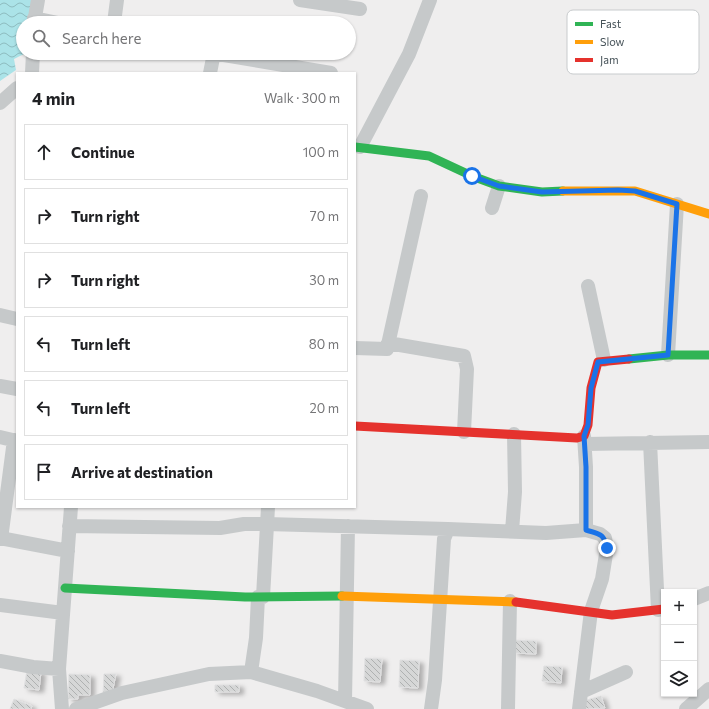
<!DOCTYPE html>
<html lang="en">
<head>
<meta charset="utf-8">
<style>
	body { margin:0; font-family:Commissioner,sans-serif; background:#f6f6f6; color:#202124 }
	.controls { position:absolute; right:12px; bottom:12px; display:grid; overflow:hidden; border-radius:0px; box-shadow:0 1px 3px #0004 }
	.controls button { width:36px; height:36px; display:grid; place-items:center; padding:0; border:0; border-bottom:1px solid #e0e0e0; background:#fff; color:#202124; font:20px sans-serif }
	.stop { position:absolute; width:12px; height:12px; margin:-9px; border:3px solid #1a73e8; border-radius:50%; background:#fff }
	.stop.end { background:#1a73e8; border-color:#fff; box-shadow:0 1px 4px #0008 }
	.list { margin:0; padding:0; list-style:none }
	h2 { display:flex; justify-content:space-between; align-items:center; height:52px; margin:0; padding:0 16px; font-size:17px }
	h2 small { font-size:13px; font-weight:400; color:#757577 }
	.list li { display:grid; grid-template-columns:26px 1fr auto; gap:12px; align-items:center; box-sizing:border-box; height:56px; margin:0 8px 8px; padding:0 8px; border:1px solid #e0e0e0; border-radius:0px }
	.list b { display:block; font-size:15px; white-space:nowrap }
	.list em { font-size:13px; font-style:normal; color:#757577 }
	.icon { flex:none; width:22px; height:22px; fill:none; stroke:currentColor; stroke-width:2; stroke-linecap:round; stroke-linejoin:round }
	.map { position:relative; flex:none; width:709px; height:709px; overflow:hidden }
	.search { position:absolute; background:#fff; box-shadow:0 1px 3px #0004; left:16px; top:16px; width:340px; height:44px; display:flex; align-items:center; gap:10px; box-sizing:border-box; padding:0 14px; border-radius:22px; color:#757577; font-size:15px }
	.panel { position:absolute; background:#fff; box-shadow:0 1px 3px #0004; left:16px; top:72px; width:340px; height:436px; border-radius:0px }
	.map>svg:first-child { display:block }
	.water { fill:url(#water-waves) }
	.building { fill:url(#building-back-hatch); stroke:#e0e0e1; filter:url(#shadow) }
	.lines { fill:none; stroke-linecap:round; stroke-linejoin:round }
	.street { stroke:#c6c9ca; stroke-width:14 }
	.fast { stroke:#30b455; stroke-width:9 }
	.slow { stroke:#ff9f0a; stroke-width:9 }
	.jam { stroke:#e5322d; stroke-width:9 }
	.route { stroke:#1a73e8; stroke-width:5 }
	.key { fill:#fff; stroke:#c8cbcd; stroke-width:1 }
	.key-label { font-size:11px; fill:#475359 }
</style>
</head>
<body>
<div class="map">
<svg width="709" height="709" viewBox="0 0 709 709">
	<defs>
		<pattern id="water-waves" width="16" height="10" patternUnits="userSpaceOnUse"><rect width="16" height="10" fill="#abe3e8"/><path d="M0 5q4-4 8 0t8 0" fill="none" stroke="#8dbbbf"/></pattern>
		<pattern id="building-back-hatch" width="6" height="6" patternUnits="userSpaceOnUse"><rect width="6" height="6" fill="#d6d7d7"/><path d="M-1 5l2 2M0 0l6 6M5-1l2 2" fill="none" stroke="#afb1b1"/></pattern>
		<filter id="shadow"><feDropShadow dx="4.5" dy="2.5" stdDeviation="2" flood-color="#0004"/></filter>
	</defs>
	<rect width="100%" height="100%" fill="#efeeee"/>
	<!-- water -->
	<path class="water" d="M0,0H33L30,23H23L24,54L14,59L16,70L0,81Z"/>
	<!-- building -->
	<path class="building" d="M514,640L536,641V654L514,653Z
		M365,658L382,659L380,682L364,681Z
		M400,660L419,661L418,688L399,687Z
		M544,666L562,667L561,683L542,681Z
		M27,670L41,672L39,690L24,688Z
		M69,674L90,675V695H78V699H68Z
		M104,674H116L113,689L103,694Z
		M215,685H239V692H215Z
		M601,696L605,708L585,709L583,701Z
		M14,699L32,706L31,709H10Z"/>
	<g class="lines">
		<!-- street -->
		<path class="street" d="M300,0L360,9
			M34,18L58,23
			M34,23L38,0
			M114,23L117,0
			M212,53L331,73
			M32,73L33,53
			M210,73L214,53
			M0,103L17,88
			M360,147L409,54L430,0
			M492,208L499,186
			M588,286L604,360
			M0,315L17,319
			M388,343L464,356L467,369L464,432
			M355,348L387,349L421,196
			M668,355L677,204
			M0,386L17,389
			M0,437L17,441
			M650,442L658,610
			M585,444L709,442
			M69,526L220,528L244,524H266L448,529
			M512,531L515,492L514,434
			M0,538L68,551
			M1,539L14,440
			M263,597L268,507
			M694,599L709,593
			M0,605L63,613
			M0,661L33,667L59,669
			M251,672L256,638L258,597
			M581,692L626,672
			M345,701L348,526
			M62,709L59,669L71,507
			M76,709L122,693L209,674L251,672L317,691L367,709
			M431,709L435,680L444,539L448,529L546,533L586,530
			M508,709L510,601
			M579,709L591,611L602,579L607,548L605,538L600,534L586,530V467L584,436
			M686,709L709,689"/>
		<!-- fast -->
		<path class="fast" d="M355,147L429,156L472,176L499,186L542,192L563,191
			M629,359L668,355H709
			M65,588L245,597L342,596"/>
		<!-- slow -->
		<path class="slow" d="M563,191H635L709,214
			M342,596L516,602"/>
		<!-- jam -->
		<path class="jam" d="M355,426L577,438L584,436L588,425L591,388L598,362L629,359
			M516,602L612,615L664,609"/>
	</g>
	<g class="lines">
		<!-- route -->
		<path class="route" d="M472,176L499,186L542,192L618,190L635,191L677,204L668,355L598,362L591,388L588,425L584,436L586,467V530C599,534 604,533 607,548"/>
	</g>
	<!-- legend -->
	<rect x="567" y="10" width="132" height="64" rx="6" class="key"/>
	<rect x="575" y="22" width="18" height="4" fill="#30b455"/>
	<rect x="575" y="40" width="18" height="4" fill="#ff9f0a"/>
	<rect x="575" y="58" width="18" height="4" fill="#e5322d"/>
	<g class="key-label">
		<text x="600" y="28">Fast</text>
		<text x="600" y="46">Slow</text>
		<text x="600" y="64">Jam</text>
	</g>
</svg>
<div class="controls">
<button>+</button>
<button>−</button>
<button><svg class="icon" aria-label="layers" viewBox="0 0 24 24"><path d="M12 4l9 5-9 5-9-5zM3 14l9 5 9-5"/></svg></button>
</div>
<div class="stop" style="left:472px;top:176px"></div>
<div class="stop end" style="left:607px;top:548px"></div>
<div class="search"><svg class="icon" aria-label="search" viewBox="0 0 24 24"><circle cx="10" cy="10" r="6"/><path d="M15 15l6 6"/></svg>Search here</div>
<section class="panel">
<h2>4 min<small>Walk · 300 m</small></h2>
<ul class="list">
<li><svg class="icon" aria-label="ahead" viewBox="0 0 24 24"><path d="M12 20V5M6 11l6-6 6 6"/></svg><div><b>Continue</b></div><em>100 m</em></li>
<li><svg class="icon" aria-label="right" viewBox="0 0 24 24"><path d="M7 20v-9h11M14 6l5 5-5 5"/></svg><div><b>Turn right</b></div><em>70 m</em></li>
<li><svg class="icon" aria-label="right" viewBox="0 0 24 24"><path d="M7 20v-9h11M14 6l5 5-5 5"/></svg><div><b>Turn right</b></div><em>30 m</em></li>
<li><svg class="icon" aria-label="left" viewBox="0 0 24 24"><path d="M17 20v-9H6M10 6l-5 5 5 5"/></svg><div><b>Turn left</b></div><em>80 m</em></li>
<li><svg class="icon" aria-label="left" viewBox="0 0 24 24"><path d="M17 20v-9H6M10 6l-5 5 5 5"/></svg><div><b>Turn left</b></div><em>20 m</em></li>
<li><svg class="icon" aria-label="arrive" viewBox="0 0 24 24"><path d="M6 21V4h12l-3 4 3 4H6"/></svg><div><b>Arrive at destination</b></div></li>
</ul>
</section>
</div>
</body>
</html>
